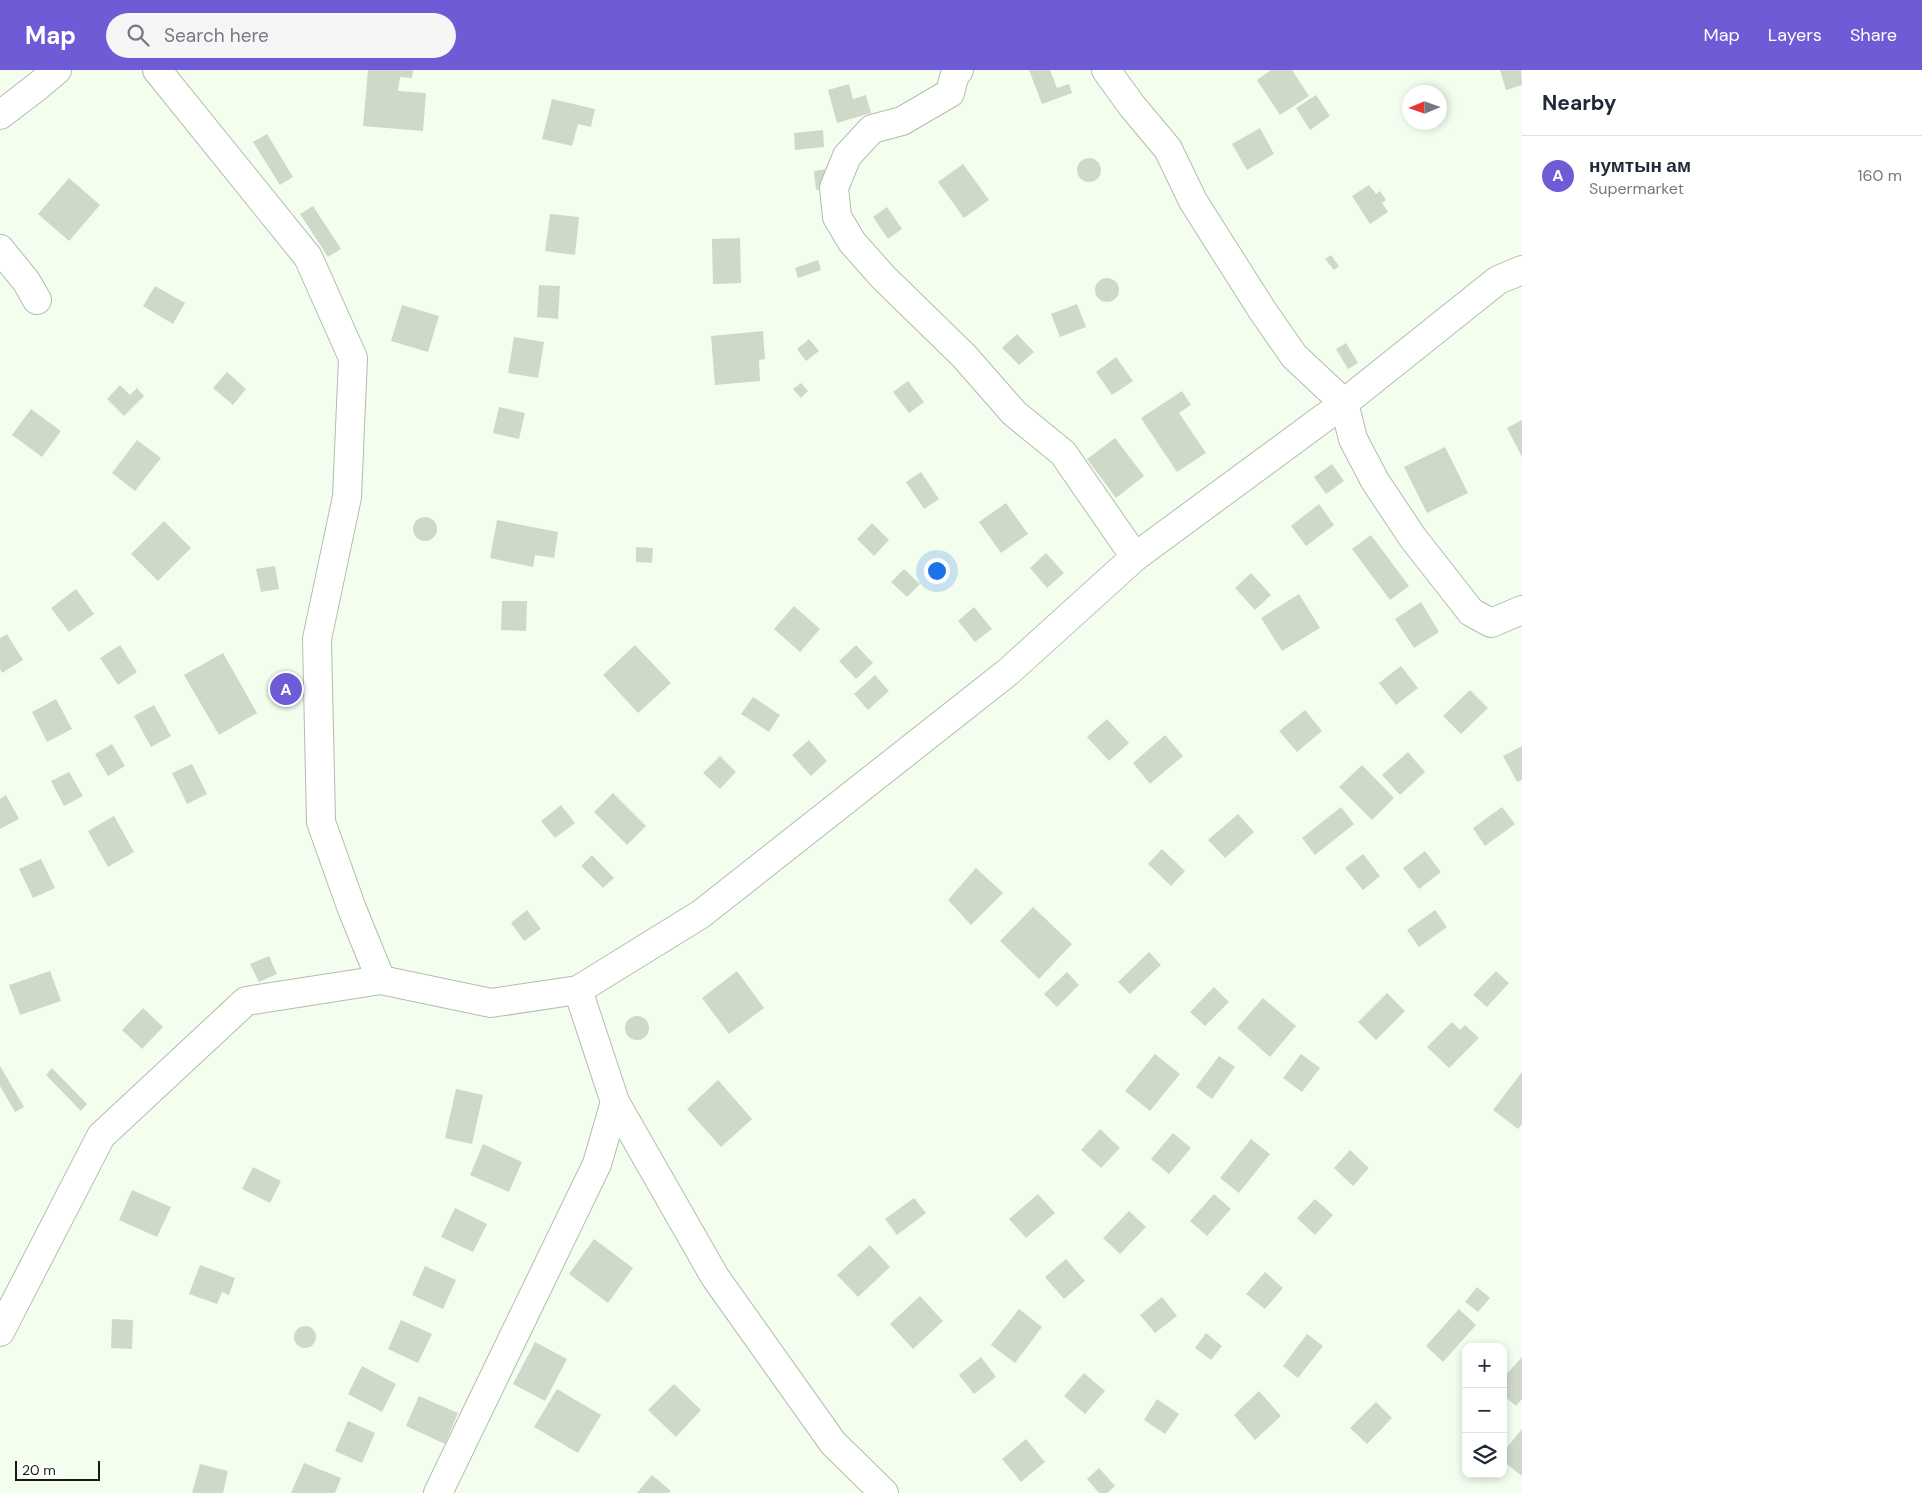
<!DOCTYPE html>
<html lang="en">
<head>
<meta charset="utf-8">
<style>
	body { margin:0; font-family:"DM Sans",sans-serif; background:#f6f6f7; color:#1f2937 }
	.controls { position:absolute; right:15px; bottom:15px; display:grid; overflow:hidden; border-radius:10px; box-shadow:0 2px 8px #0003 }
	.controls button { width:45px; height:45px; display:grid; place-items:center; padding:0; border:0; border-bottom:1px solid #e0e1e3; background:#fff; color:#1f2937; font:25px sans-serif }
	.compass { position:absolute; left:1402px; top:15px; width:45px; height:45px; border-radius:50%; background:#fff; box-shadow:0 2px 8px #0003; rotate:268deg }
	.scale { position:absolute; left:15px; bottom:12px; width:85px; box-sizing:border-box; padding-left:5px; border:2px solid #161914; border-top:0; font-size:14px; line-height:18px; white-space:nowrap; color:#161914; -webkit-text-stroke:4px #fff; paint-order:stroke }
	.you { position:absolute; left:936px; top:500px; width:18px; height:18px; margin:-12px; border:4px solid #fff; border-radius:50%; background:#1a73e8; box-shadow:0 0 0 8px #1a73e833 }
	.badge { display:grid; place-items:center; width:32px; height:32px; border-radius:50%; background:#6d5cd6; color:#fff; font-size:16px; font-weight:700 }
	.pin { position:absolute; translate:-50% -50%; border:2px solid #fff; box-shadow:0 1px 5px #0006 }
	.list { margin:0; padding:0; list-style:none }
	h2 { display:flex; justify-content:space-between; align-items:center; height:65px; margin:0; padding:0 20px; font-size:21px }
	h2 small { font-size:16px; font-weight:400; color:#747a83 }
	.list li { display:grid; grid-template-columns:32px 1fr auto; gap:15px; align-items:center; box-sizing:border-box; height:80px; padding:0 20px; border-top:1px solid #e0e1e3 }
	.list b { display:block; font-size:19px; white-space:nowrap }
	.list p { margin:0; font-size:16px; white-space:nowrap; color:#747a83 }
	.list em { font-size:16px; font-style:normal; color:#747a83 }
	.icon { flex:none; width:28px; height:28px; fill:none; stroke:currentColor; stroke-width:2; stroke-linecap:round; stroke-linejoin:round }
	.map { position:relative; flex:none; width:1522px; height:1423px; overflow:hidden }
	header { display:flex; align-items:center; gap:30px; box-sizing:border-box; height:70px; padding:0 25px; background:#6d5cd6; color:#fff }
	header strong { font-size:24px }
	nav { display:flex; gap:28px; margin-inline-start:auto; font-size:18px }
	.search { width:350px; height:45px; background:#f6f6f7; display:flex; align-items:center; gap:12px; box-sizing:border-box; padding:0 18px; border-radius:28px; color:#747a83; font-size:19px }
	main { display:flex }
	aside { flex:1; background:#fff }
	.map>svg:first-child { display:block }
	.building { fill:#cfd9ca }
	.lines { fill:none; stroke-linecap:round; stroke-linejoin:round }
	.minor-casing { stroke:#b2bdae; stroke-width:30 }
	.major-casing { stroke:#b2bdae; stroke-width:30 }
	.minor { stroke:#fff; stroke-width:28 }
	.major { stroke:#fff; stroke-width:28 }
</style>
</head>
<body>
<header>
<strong>Map</strong>
<div class="search"><svg class="icon" aria-label="search" viewBox="0 0 24 24"><circle cx="10" cy="10" r="6"/><path d="M15 15l6 6"/></svg>Search here</div>
<nav><a>Map</a><a>Layers</a><a>Share</a></nav>
</header>
<main>
<div class="map">
<svg width="1522" height="1423" viewBox="0 0 1522 1423">
	<rect width="100%" height="100%" fill="#f3feee"/>
	<!-- building -->
	<path class="building" d="M368,0H413L412,8L400,7L398,21L426,23L423,61L363,56Z
		M1029,0H1050L1057,18L1069,14L1072,23L1042,34Z
		M1271,0H1292L1309,26L1280,45L1257,10Z
		M1500,0H1521L1522,15L1506,20Z
		M849,14L853,29L866,25L871,43L837,53L828,20Z
		M1316,25L1330,46L1310,60L1296,38Z
		M552,29L595,39L591,57L578,54L572,76L542,69Z
		M1260,58L1274,84L1247,100L1232,74Z
		M823,60L824,77L795,80L794,63Z
		M267,64L293,107L280,115L253,72Z
		M1077 100a12 12 0 1 1 24 0a12 12 0 1 1-24 0Z
		M963,94L989,130L964,148L938,112Z
		M828,99L831,118L816,120L814,101Z
		M69,108L100,135L69,171L38,144Z
		M1369,115L1376,124L1380,121L1386,130L1382,133L1388,142L1370,154L1352,126Z
		M313,136L341,179L328,187L300,144Z
		M887,137L902,159L888,169L873,147Z
		M550,144L579,147L575,185L545,181Z
		M740,168L741,213L713,214L712,169Z
		M1331,185L1339,196L1334,200L1325,189Z
		M818,190L821,200L798,208L795,198Z
		M1095 220a12 12 0 1 1 24 0a12 12 0 1 1-24 0Z
		M539,215L560,216L558,249L537,247Z
		M155,216L185,233L173,254L143,236Z
		M1077,234L1086,257L1060,267L1051,244Z
		M402,235L439,246L428,282L391,271Z
		M763,261L765,289L759,290L760,311L715,315L711,266Z
		M1017,264L1034,282L1019,295L1002,278Z
		M514,267L544,272L538,308L508,303Z
		M809,269L819,281L806,291L797,279Z
		M1346,273L1358,293L1348,299L1336,279Z
		M1116,287L1133,311L1112,325L1096,302Z
		M227,302L246,319L233,335L213,318Z
		M908,311L924,332L909,343L893,322Z
		M801,313L808,321L801,328L793,319Z
		M120,315L130,325L137,318L144,326L124,346L107,329Z
		M1182,321L1191,335L1179,343L1206,383L1177,402L1141,348Z
		M499,337L525,343L519,369L493,363Z
		M31,339L61,361L42,387L12,365Z
		M1522,350V387L1507,358Z
		M1115,368L1144,406L1116,428L1087,389Z
		M137,370L161,388L135,421L112,403Z
		M1445,377L1468,423L1427,443L1404,397Z
		M1332,394L1344,411L1326,424L1314,407Z
		M921,402L939,429L924,439L906,412Z
		M1006,433L1028,464L1001,483L979,452Z
		M1319,434L1334,455L1306,476L1291,456Z
		M413 459a12 12 0 1 1 24 0a12 12 0 1 1-24 0Z
		M497,450L558,462L554,488L535,485L533,497L490,488Z
		M164,451L191,478L158,511L131,484Z
		M872,453L889,470L874,486L857,469Z
		M1371,465L1409,516L1390,530L1352,479Z
		M636,477L653,478L652,493L636,492Z
		M1046,483L1064,503L1047,518L1030,498Z
		M275,496L279,519L261,522L256,499Z
		M904,499L920,514L907,527L891,512Z
		M1251,503L1271,525L1255,540L1235,518Z
		M76,519L94,544L69,562L51,538Z
		M1299,524L1320,558L1282,581L1261,548Z
		M502,531H527L526,561L501,560Z
		M1421,532L1439,562L1414,578L1395,549Z
		M794,536L820,559L800,582L774,559Z
		M974,537L992,559L975,572L958,551Z
		M7,564L23,590L2,603L0,599V568Z
		M120,575L137,602L118,615L100,588Z
		M635,575L671,613L638,643L603,605Z
		M856,575L873,593L856,609L839,591Z
		M223,583L257,643L219,665L184,605Z
		M1401,596L1418,618L1396,635L1379,613Z
		M875,605L889,621L868,640L854,624Z
		M1470,620L1488,638L1461,664L1443,646Z
		M753,627L780,645L769,662L741,644Z
		M56,629L72,659L47,672L32,642Z
		M154,635L171,666L151,677L134,646Z
		M1305,640L1322,661L1297,682L1279,661Z
		M1107,649L1129,673L1109,691L1087,667Z
		M1165,665L1183,686L1150,714L1133,693Z
		M809,670L827,691L811,706L792,685Z
		M112,674L125,696L108,706L95,684Z
		M1522,676V710L1517,712L1503,686Z
		M1408,682L1425,702L1400,725L1382,705Z
		M720,686L736,702L720,719L703,703Z
		M192,694L207,724L187,734L172,703Z
		M1362,695L1394,728L1372,750L1339,717Z
		M69,702L83,726L64,736L51,711Z
		M613,723L646,756L627,775L594,742Z
		M6,725L19,749L0,759V729Z
		M561,735L575,753L555,768L541,751Z
		M1341,737L1354,754L1315,785L1302,768Z
		M1502,737L1515,754L1485,776L1473,758Z
		M1238,744L1254,762L1225,788L1208,770Z
		M114,746L134,782L108,797L88,761Z
		M1162,779L1185,801L1171,816L1148,794Z
		M1425,781L1441,802L1419,819L1403,798Z
		M1363,784L1380,806L1363,820L1345,798Z
		M592,785L614,808L603,818L581,796Z
		M41,789L55,818L33,828L19,799Z
		M976,798L1003,823L971,855L948,830Z
		M1033,837L1072,874L1039,909L1000,871Z
		M527,840L541,859L524,871L511,853Z
		M1435,840L1447,857L1419,877L1407,860Z
		M1149,882L1161,895L1130,924L1118,912Z
		M269,886L277,904L259,912L250,894Z
		M50,901L61,931L20,945L9,915Z
		M737,901L764,938L729,964L702,928Z
		M1496,901L1509,913L1487,937L1473,925Z
		M1067,902L1079,915L1057,937L1044,924Z
		M1214,917L1229,932L1205,956L1190,942Z
		M1387,923L1405,941L1376,970L1358,952Z
		M1263,928L1296,956L1270,987L1237,958Z
		M143,938L163,957L142,979L122,960Z
		M625 958a12 12 0 1 1 24 0a12 12 0 1 1-24 0Z
		M1452,952L1460,960L1465,955L1479,968L1449,998L1427,977Z
		M1155,984L1180,1004L1150,1041L1125,1021Z
		M1301,984L1320,998L1302,1022L1283,1008Z
		M1219,986L1235,997L1212,1029L1196,1017Z
		M0,996L24,1037L15,1042L0,1016Z
		M52,998L87,1034L81,1041L46,1005Z
		M1522,1002V1054L1518,1059L1493,1040Z
		M718,1010L752,1049L721,1077L687,1039Z
		M456,1019L483,1025L472,1074L445,1068Z
		M1100,1059L1120,1078L1101,1098L1081,1080Z
		M1173,1063L1191,1078L1169,1104L1151,1089Z
		M1251,1069L1270,1084L1239,1123L1220,1108Z
		M483,1074L522,1092L509,1122L470,1105Z
		M1350,1080L1369,1098L1353,1116L1334,1098Z
		M253,1097L281,1111L270,1133L242,1119Z
		M132,1120L171,1137L157,1167L119,1150Z
		M1038,1124L1055,1143L1026,1168L1009,1149Z
		M1214,1124L1231,1139L1207,1166L1190,1151Z
		M914,1128L926,1143L897,1165L885,1149Z
		M1315,1129L1333,1145L1315,1165L1297,1148Z
		M455,1138L487,1154L473,1182L441,1167Z
		M1129,1141L1146,1157L1120,1184L1103,1168Z
		M594,1169L633,1198L608,1233L569,1204Z
		M870,1175L890,1197L858,1227L837,1205Z
		M1066,1189L1085,1211L1064,1229L1045,1207Z
		M200,1195L235,1208L229,1225L222,1222L217,1234L189,1224Z
		M425,1196L456,1210L443,1239L412,1225Z
		M1265,1202L1283,1218L1265,1239L1246,1224Z
		M1477,1217L1490,1228L1478,1242L1465,1232Z
		M920,1226L943,1251L913,1279L890,1254Z
		M1162,1227L1177,1246L1155,1263L1140,1245Z
		M1019,1239L1042,1257L1015,1293L991,1275Z
		M1459,1239L1476,1255L1443,1292L1426,1276Z
		M112,1249L133,1250L132,1279L111,1278Z
		M401,1250L432,1264L418,1293L388,1279Z
		M294 1267a11 11 0 1 1 22 0a11 11 0 1 1-22 0Z
		M1206,1263L1222,1276L1211,1290L1195,1278Z
		M1307,1264L1323,1276L1298,1308L1283,1296Z
		M535,1272L567,1289L545,1331L513,1314Z
		M981,1287L996,1307L974,1324L959,1305Z
		M1522,1287V1329L1516,1336L1503,1325V1308Z
		M362,1296L396,1314L382,1342L348,1324Z
		M1084,1303L1105,1321L1085,1344L1064,1326Z
		M674,1314L701,1340L676,1367L648,1340Z
		M557,1319L601,1345L578,1383L534,1357Z
		M1259,1321L1281,1346L1255,1370L1234,1345Z
		M419,1326L458,1343L445,1374L406,1356Z
		M1157,1329L1179,1344L1165,1364L1144,1350Z
		M1376,1332L1392,1348L1367,1374L1350,1358Z
		M348,1351L375,1363L362,1393L335,1381Z
		M1522,1359V1406L1503,1391V1382Z
		M1026,1369L1045,1392L1021,1412L1002,1389Z
		M304,1393L341,1408L335,1423H291Z
		M200,1394L228,1401L223,1423H192Z
		M1099,1398L1115,1416L1107,1423H1099L1087,1409Z
		M652,1405L671,1421L669,1423H637Z"/>
	<g class="lines">
		<defs>
			<path id="minor" d="M959,0L954,7L950,23L902,51L872,59L847,86L834,118L837,147L852,172L883,207L964,286L1014,343L1063,383L1135,487
				M1106,0L1132,36L1168,79L1193,131L1262,240L1294,286L1344,333L1353,369L1375,411L1413,468L1471,542L1491,553L1522,540
				M0,45L38,16L57,0
				M0,179L26,211L37,230
				M615,1032L715,1207L833,1373L884,1423
				M0,1262L101,1066L246,931L381,910L352,839L321,752L317,569L347,427L353,288L308,187L157,0
				M438,1423L597,1094L615,1032L578,920"/>
			<path id="major" d="M381,910L491,933L578,920L701,844L1008,602L1135,487L1344,333L1498,210L1522,200"/>
		</defs>
		<!-- minor casing -->
		<use href="#minor" class="minor-casing"/>
		<!-- major casing -->
		<use href="#major" class="major-casing"/>
		<!-- minor -->
		<use href="#minor" class="minor"/>
		<!-- major -->
		<use href="#major" class="major"/>
	</g>
</svg>
<div class="controls">
<button>+</button>
<button>−</button>
<button><svg class="icon" aria-label="layers" viewBox="0 0 24 24"><path d="M12 4l9 5-9 5-9-5zM3 14l9 5 9-5"/></svg></button>
</div>
<svg class="compass" viewBox="-18 -18 36 36"><path d="M0-13l5 13h-10z" fill="#e53935"/><path d="M0 13l5-13h-10z" fill="#747a83"/></svg>
<div class="scale">20 m</div>
<div class="you"></div>
<div class="pin badge" style="left:286px;top:619px">A</div>
</div>
<aside>
<h2>Nearby<small></small></h2>
<ul class="list">
<li><span class="badge">A</span><div><b>нумтын ам</b><p>Supermarket</p></div><em>160 m</em></li>
</ul>
</aside>
</main>
</body>
</html>
